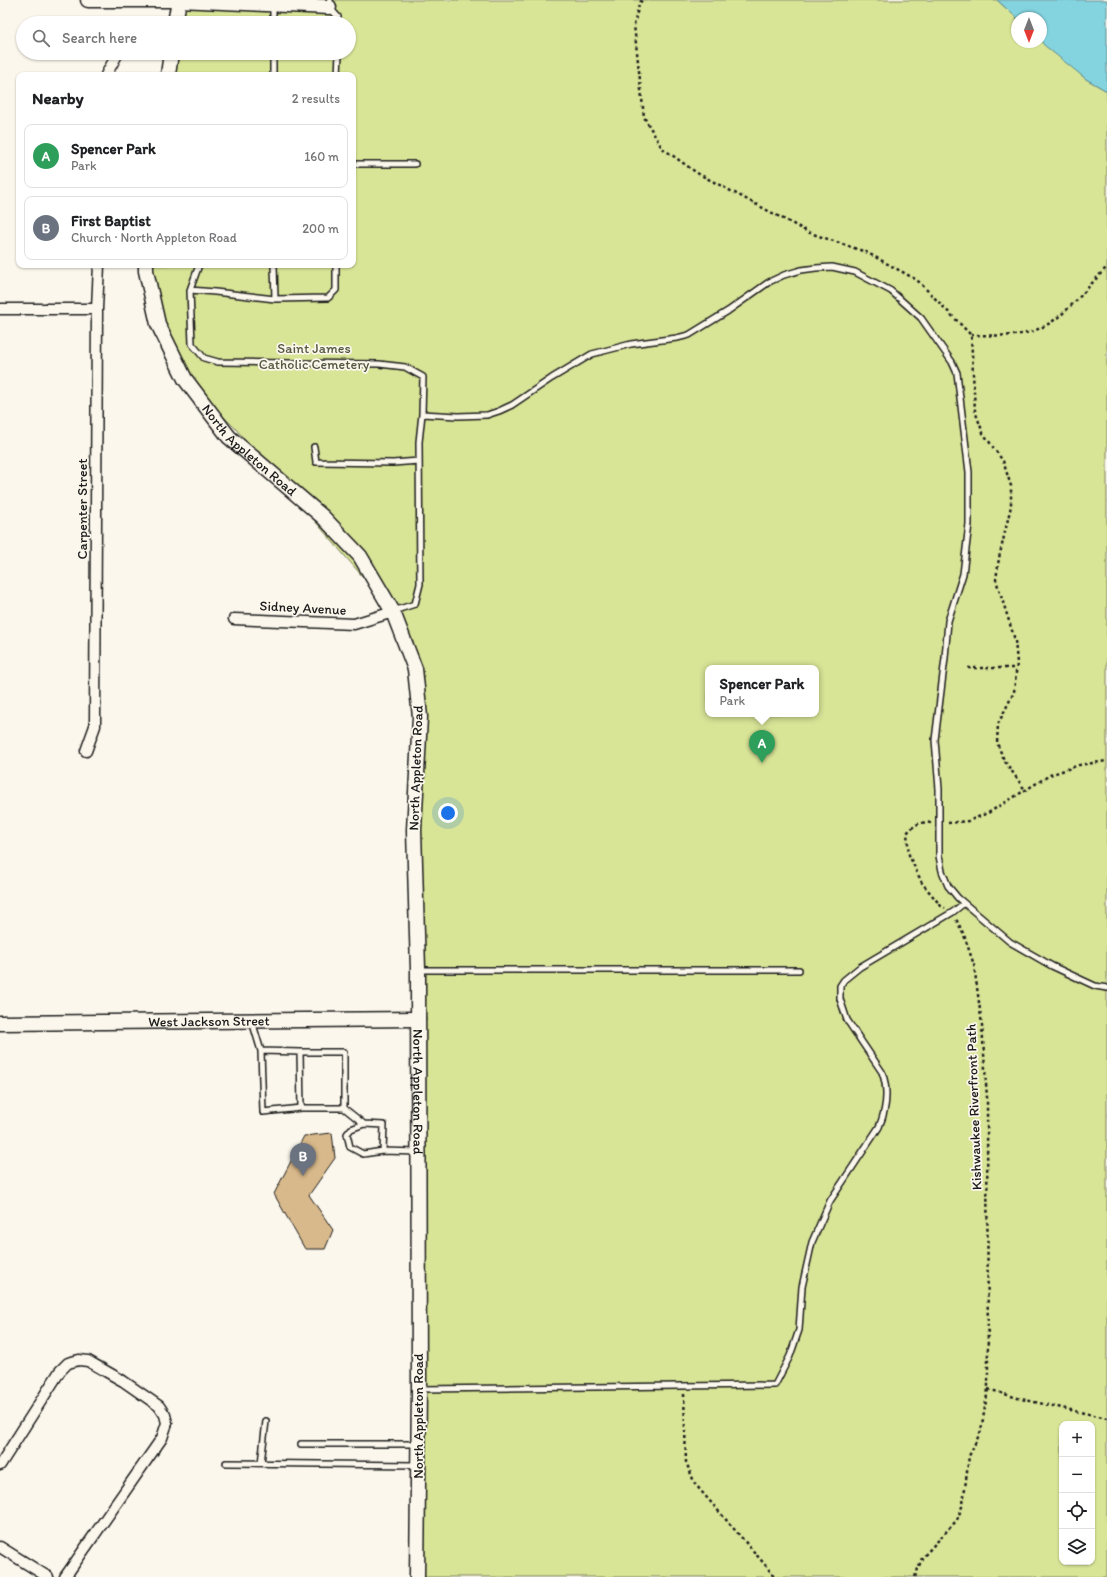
<!DOCTYPE html>
<html lang="en">
<head>
<meta charset="utf-8">
<style>
	body { margin:0; font-family:Itim,sans-serif; background:#f2f2f2; color:#202124 }
	.controls { position:absolute; right:12px; bottom:12px; display:grid; overflow:hidden; border-radius:8px; box-shadow:0 1px 3px #0004 }
	.controls button { width:36px; height:36px; display:grid; place-items:center; padding:0; border:0; border-bottom:1px solid #e0e0e0; background:#fff; color:#202124; font:20px sans-serif }
	.compass { position:absolute; left:1011px; top:12px; width:36px; height:36px; border-radius:50%; background:#fff; box-shadow:0 1px 3px #0004; rotate:180deg }
	.you { position:absolute; left:448px; top:813px; width:14px; height:14px; margin:-10px; border:3px solid #fff; border-radius:50%; background:#1a73e8; box-shadow:0 0 0 6px #1a73e833 }
	.badge { display:grid; place-items:center; width:26px; height:26px; border-radius:50%; background:#1a73e8; color:#fff; font-size:13px; font-weight:700 }
	.pin { position:absolute; translate:-50% -33px; filter:drop-shadow(0 1px 2px #0008) }
	.pin::after { content:''; position:absolute; top:21px; width:14px; height:12px; background:inherit; clip-path:polygon(0 0,100% 0,50% 100%) }
	.popup { position:absolute; left:705px; top:665px; width:114px; height:52px; box-sizing:border-box; display:grid; place-content:center; border-radius:8px; background:#fff; filter:drop-shadow(0 1px 3px #0005); font-size:13px; white-space:nowrap; color:#757577 }
	.popup b { font-size:15px; color:#202124 }
	.popup::after { content:''; position:absolute; left:50%; top:100%; margin-left:-8px; border:8px solid transparent; border-top-color:#fff }
	.list { margin:0; padding:0; list-style:none }
	h2 { display:flex; justify-content:space-between; align-items:center; height:52px; margin:0; padding:0 16px; font-size:17px }
	h2 small { font-size:13px; font-weight:400; color:#757577 }
	.list li { display:grid; grid-template-columns:26px 1fr auto; gap:12px; align-items:center; box-sizing:border-box; height:64px; margin:0 8px 8px; padding:0 8px; border:1px solid #e0e0e0; border-radius:8px }
	.list b { display:block; font-size:15px; white-space:nowrap }
	.list p { margin:0; font-size:13px; white-space:nowrap; color:#757577 }
	.list em { font-size:13px; font-style:normal; color:#757577 }
	.icon { flex:none; width:22px; height:22px; fill:none; stroke:currentColor; stroke-width:2; stroke-linecap:round; stroke-linejoin:round }
	.map { position:relative; flex:none; width:1107px; height:1577px; overflow:hidden }
	.search { position:absolute; background:#fff; box-shadow:0 1px 3px #0004; left:16px; top:16px; width:340px; height:44px; display:flex; align-items:center; gap:10px; box-sizing:border-box; padding:0 14px; border-radius:22px; color:#757577; font-size:15px }
	.panel { position:absolute; background:#fff; box-shadow:0 1px 3px #0004; left:16px; top:72px; width:340px; height:196px; border-radius:8px }
	.map>svg:first-child { display:block }
	.green { fill:#d8e496; stroke:#7a8059; fill-rule:evenodd }
	.water { fill:#84d4df; stroke:#5a8a91 }
	.building { fill:#d8b98b; stroke:#1c1c1c }
	.lines { fill:none; stroke-linecap:round; stroke-linejoin:round }
	.lane-casing { stroke:#1c1c1c; stroke-width:8 }
	.street-casing { stroke:#1c1c1c; stroke-width:13 }
	.secondary-casing { stroke:#1c1c1c; stroke-width:17 }
	.path { stroke:#1c1c1c; stroke-width:2.5; stroke-dasharray:3 3; stroke-linecap:butt }
	.lane { stroke:#fbf7ec; stroke-width:5 }
	.street { stroke:#fbf7ec; stroke-width:10 }
	.secondary { stroke:#fbf7ec; stroke-width:14 }
	.labels { text-anchor:middle; dominant-baseline:central; stroke-width:3.5; stroke-linejoin:round; paint-order:stroke }
	.park-label { font-size:14px; fill:#545841; stroke:#fbf7ec }
	.street-label { font-size:14px; fill:#1c1c1c; stroke:#fbf7ec }
</style>
</head>
<body>
<div class="map">
<svg width="1107" height="1577" viewBox="0 0 1107 1577">
	<rect width="100%" height="100%" fill="#fbf7ec"/>
	<filter id="ink" filterUnits="userSpaceOnUse"><feTurbulence type="fractalNoise" baseFrequency=".025" numOctaves="2"/><feDisplacementMap in="SourceGraphic" scale="8" xChannelSelector="R" yChannelSelector="G"/><feConvolveMatrix kernelMatrix="1 2 1 2 8 2 1 2 1" color-interpolation-filters="sRGB"/></filter>
	<g filter="url(#ink)">
		<!-- green -->
		<path class="green" d="M177,0H997L1017,18V42H1041V39L1086,79L1107,91V1577H416L415,669L393,612L235,428L185,379L158,324L146,265H353V75H168L171,53H349V23H175ZM708,668H816V714H708ZM1062,1424H1092V1562H1062Z"/>
		<!-- water -->
		<path class="water" d="M997,0H1107V91L1086,79L1044,45L1041,41V18H1017Z"/>
		<!-- building -->
		<path class="building" d="M332,1133L335,1158L309,1195L333,1230L325,1249H305L274,1194L304,1136Z"/>
		<g class="lines">
			<defs>
				<path id="lane" d="M330,0L329,7L338,17V23
					M273,23V5
					M273,75V53
					M338,75L339,53
					M353,164H415
					M199,265L190,290L192,344L204,358L218,362L379,364L405,367L423,377L422,414L419,442L420,584L415,604L393,611
					M274,265L275,299L328,298L336,290V265
					M190,290L215,292L275,299
					M422,414L458,416L487,415L499,411L512,405L552,378L592,354L631,344L677,338L689,335L728,311L769,282L784,275L801,270L816,268L832,267L855,272L891,291L921,318L952,362L957,373L969,472V524L963,574L948,621L945,658L935,740L939,789V856L942,871L948,886L958,898L1010,942L1052,966L1095,986L1107,988
					M314,447L316,462L393,463L419,461
					M419,970H799
					M252,1021L261,1051L263,1112L301,1108H344L364,1124L384,1125L383,1151L418,1152
					M261,1051L300,1052
					M301,1108L300,1052H344V1108
					M364,1124L351,1129L347,1134L350,1147L363,1154L383,1151
					M419,1389L775,1385L790,1356L799,1330L802,1287L812,1242L830,1201L879,1127C887,1108 889,1091 882,1072L847,1020L840,999V986L844,980L860,967L953,912L963,904
					M301,1444H417
					M226,1463L416,1465
					M261,1463L266,1421"/>
				<path id="street" d="M106,75L118,53
					M0,309H97
					M234,619L354,624L393,612
					M86,751L95,726L97,309L99,265
					M0,1465L60,1371L68,1363L79,1360L88,1361L123,1381L159,1406L165,1415L167,1423L162,1438L65,1577
					M0,1547L48,1577"/>
				<g id="secondary">
					<path d="M88,0H179L329,7"/>
					<path d="M175,23L179,0"/>
					<path d="M168,75L171,53"/>
					<path id="s1" d="M146,265V271L158,324L185,379L229,437L323,517L360,556L393,612L415,669L420,717L414,830L418,970L419,1389L417,1577"/>
					<path id="s2" d="M0,1023L418,1019"/>
				</g>
			</defs>
			<!-- lane casing -->
			<use href="#lane" class="lane-casing"/>
			<!-- street casing -->
			<use href="#street" class="street-casing"/>
			<!-- secondary casing -->
			<use href="#secondary" class="secondary-casing"/>
			<!-- path -->
			<path class="path" d="M642,0L639,4L634,25L644,117L662,148L697,173L810,233L866,252L917,280L971,335L975,411L983,433L1003,461L1011,486V506L999,558L996,580L1015,640L1017,663L1014,692L998,724L997,743L1004,760L1025,790
				M971,335C991,335 1016,338 1036,330C1065,319 1086,288 1107,267
				M968,668H1016
				M931,823C920,821 914,825 907,833L909,855L922,883L941,906L945,908
				M948,823L968,821L988,813L1050,775L1079,765L1107,761
				M988,1389L1021,1399L1107,1418
				M684,1394L686,1462L695,1484L767,1567L774,1577
				M915,1577L922,1558L957,1520L963,1504L969,1456L981,1431L988,1389L987,1098L982,1025L974,965L964,935L956,919"/>
			<!-- lane -->
			<use href="#lane" class="lane"/>
			<!-- street -->
			<use href="#street" class="street"/>
			<!-- secondary -->
			<use href="#secondary" class="secondary"/>
		</g>
	</g>
	<g class="labels">
		<!-- park labels -->
		<g class="park-label">
			<text x="314" y="348">Saint James<tspan x="314" dy="16">Catholic Cemetery</tspan></text>
		</g>
		<!-- street labels -->
		<g class="street-label">
			<text stroke="none"><textPath href="#s1" startOffset="218">North Appleton Road</textPath></text>
			<text transform="translate(82 509) rotate(-90)">Carpenter Street</text>
			<text transform="translate(303 608) rotate(3)">Sidney Avenue</text>
			<text transform="translate(416 768) rotate(-88)">North Appleton Road</text>
			<text stroke="none"><textPath href="#s2" startOffset="209">West Jackson Street</textPath></text>
			<text stroke="none"><textPath href="#s1" startOffset="921">North Appleton Road</textPath></text>
			<text transform="translate(974 1107) rotate(-92)">Kishwaukee Riverfront Path</text>
			<text transform="translate(418 1416) rotate(-90)">North Appleton Road</text>
		</g>
	</g>
</svg>
<div class="controls">
<button>+</button>
<button>−</button>
<button><svg class="icon" aria-label="locate" viewBox="0 0 24 24"><circle cx="12" cy="12" r="6"/><path d="M12 2v4M12 18v4M2 12h4M18 12h4"/></svg></button>
<button><svg class="icon" aria-label="layers" viewBox="0 0 24 24"><path d="M12 4l9 5-9 5-9-5zM3 14l9 5 9-5"/></svg></button>
</div>
<svg class="compass" viewBox="-18 -18 36 36"><path d="M0-13l5 13h-10z" fill="#e53935"/><path d="M0 13l5-13h-10z" fill="#757577"/></svg>
<div class="you"></div>
<div class="pin badge" style="left:762px;top:763px;background:#2e9e5b">A</div>
<div class="popup"><b>Spencer Park</b>Park</div>
<div class="pin badge" style="left:303px;top:1176px;background:#6b7280">B</div>
<div class="search"><svg class="icon" aria-label="search" viewBox="0 0 24 24"><circle cx="10" cy="10" r="6"/><path d="M15 15l6 6"/></svg>Search here</div>
<section class="panel">
<h2>Nearby<small>2 results</small></h2>
<ul class="list">
<li><span class="badge" style="background:#2e9e5b">A</span><div><b>Spencer Park</b><p>Park</p></div><em>160 m</em></li>
<li><span class="badge" style="background:#6b7280">B</span><div><b>First Baptist</b><p>Church · North Appleton Road</p></div><em>200 m</em></li>
</ul>
</section>
</div>
</body>
</html>
